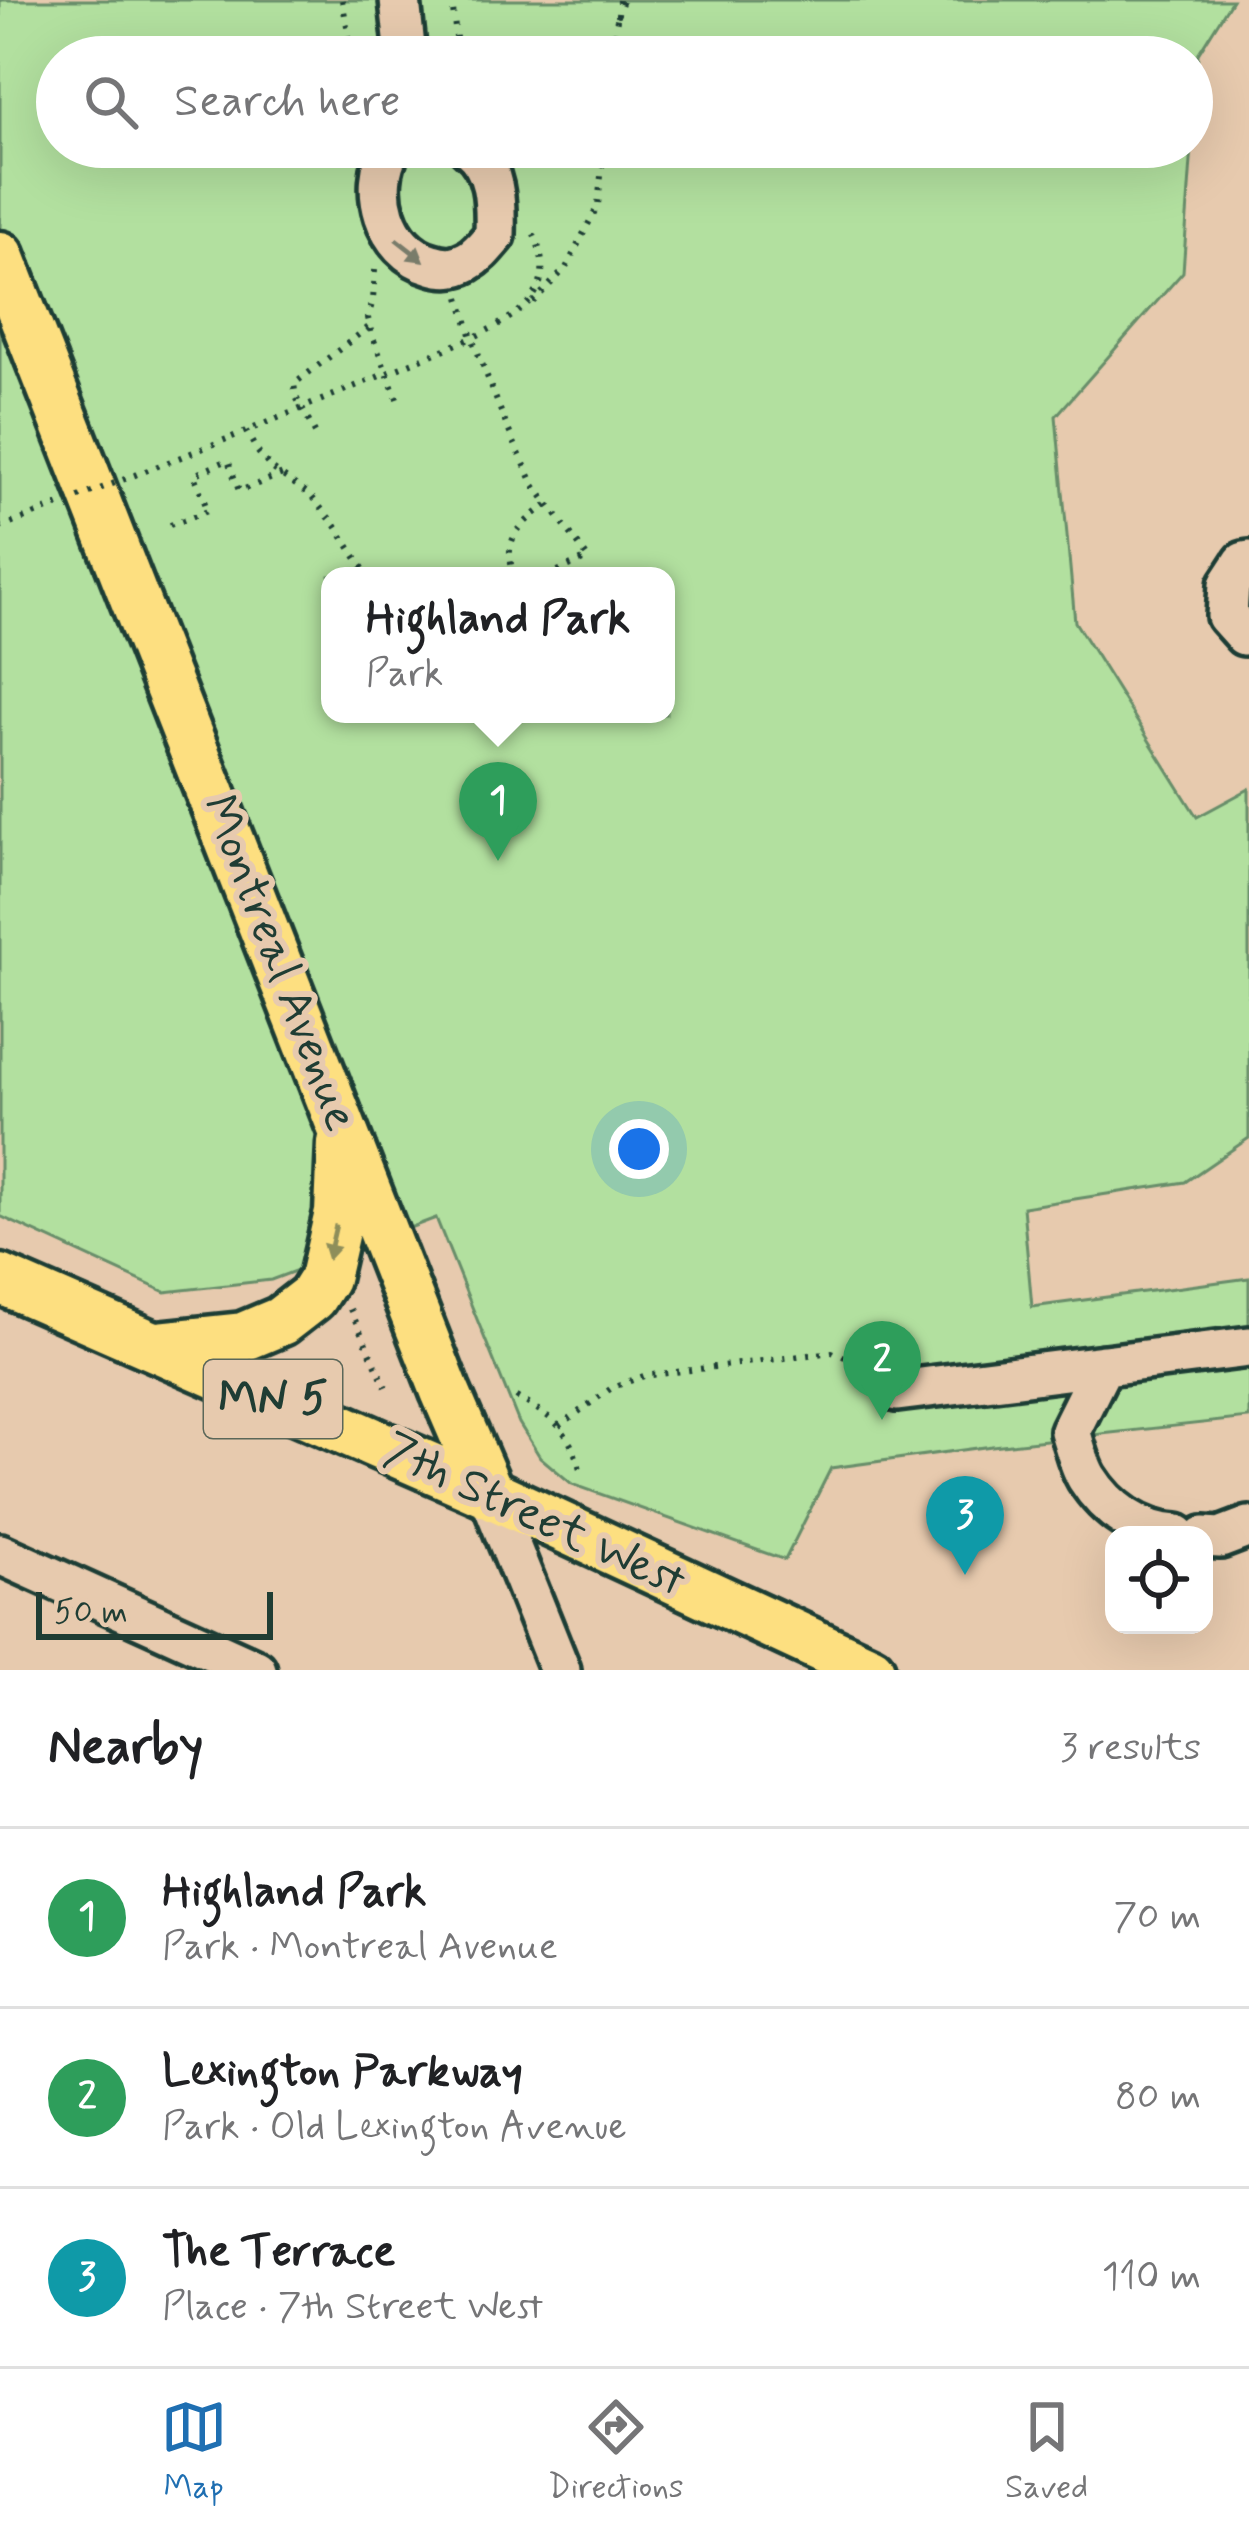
<!DOCTYPE html>
<html lang="en">
<head>
<meta charset="utf-8">
<style>
	body { margin:0; font-family:Mynerve,sans-serif; background:#f2f2f2; color:#202124 }
	.controls { position:absolute; right:36px; bottom:36px; display:grid; overflow:hidden; border-radius:24px; box-shadow:0 12px 48px #0002 }
	.controls button { width:108px; height:108px; display:grid; place-items:center; padding:0; border:0; border-bottom:3px solid #e0e0e0; background:#fff; color:#202124; font:60px sans-serif }
	.scale { position:absolute; left:36px; bottom:30px; width:237px; box-sizing:border-box; padding-left:12px; border:6px solid #1f3d34; border-top:0; font-size:33px; line-height:42px; white-space:nowrap; color:#1f3d34; -webkit-text-stroke:9px #e7caae; paint-order:stroke }
	.you { position:absolute; left:639px; top:1149px; width:42px; height:42px; margin:-30px; border:9px solid #fff; border-radius:50%; background:#1a73e8; box-shadow:0 0 0 18px #1a73e833 }
	.badge { display:grid; place-items:center; width:78px; height:78px; border-radius:50%; background:#1f6fb2; color:#fff; font-size:39px; font-weight:700 }
	.pin { position:absolute; translate:-50% -99px; filter:drop-shadow(0 3px 6px #0008) }
	.pin::after { content:''; position:absolute; top:63px; width:42px; height:36px; background:inherit; clip-path:polygon(0 0,100% 0,50% 100%) }
	.popup { position:absolute; left:321px; top:567px; width:354px; height:156px; box-sizing:border-box; display:grid; place-content:center; border-radius:24px; background:#fff; filter:drop-shadow(0 3px 9px #0005); font-size:39px; white-space:nowrap; color:#757577 }
	.popup b { font-size:45px; color:#202124 }
	.popup::after { content:''; position:absolute; left:50%; top:100%; margin-left:-24px; border:24px solid transparent; border-top-color:#fff }
	.list { margin:0; padding:0; list-style:none }
	h2 { display:flex; justify-content:space-between; align-items:center; height:156px; margin:0; padding:0 48px; font-size:51px }
	h2 small { font-size:39px; font-weight:400; color:#757577 }
	.list li { display:grid; grid-template-columns:78px 1fr auto; gap:36px; align-items:center; box-sizing:border-box; height:180px; padding:0 48px; border-top:3px solid #e0e0e0 }
	.list b { display:block; font-size:45px; white-space:nowrap }
	.list p { margin:0; font-size:39px; white-space:nowrap; color:#757577 }
	.list em { font-size:39px; font-style:normal; color:#757577 }
	.icon { flex:none; width:66px; height:66px; fill:none; stroke:currentColor; stroke-width:2; stroke-linecap:round; stroke-linejoin:round }
	.map { position:relative; flex:none; width:1249px; height:1670px; overflow:hidden }
	.search { position:absolute; background:#fff; box-shadow:0 12px 48px #0002; left:36px; right:36px; top:36px; height:132px; display:flex; align-items:center; gap:30px; box-sizing:border-box; padding:0 42px; border-radius:66px; color:#757577; font-size:45px }
	.sheet { height:696px; background:#fff }
	nav { display:flex; justify-content:space-around; align-items:center; box-sizing:border-box; height:168px; border-top:3px solid #e0e0e0; background:#fff; font-size:33px; color:#757577 }
	nav a { display:grid; justify-items:center; gap:6px }
	nav .on { color:#1f6fb2 }
	.map>svg:first-child { display:block }
	.green { fill:#b2e09f; stroke:#688e6a; stroke-width:3; fill-rule:evenodd }
	.lines { fill:none; stroke-linecap:round; stroke-linejoin:round }
	.minor-casing { stroke:#1f3d34; stroke-width:48 }
	.major-casing { stroke:#1f3d34; stroke-width:57 }
	.path { stroke:#1f3d34; stroke-width:6; stroke-dasharray:3 9; stroke-linecap:butt }
	.minor { stroke:#e7caae; stroke-width:39 }
	.major { stroke:#fddf80; stroke-width:48 }
	.path-bridge { stroke:#1f3d34; stroke-width:6; stroke-dasharray:3 9; stroke-linecap:butt }
	.oneway { fill:#797c6b }
	.oneway2 { fill:#8e8e5a }
	.labels { text-anchor:middle; dominant-baseline:central; stroke-width:12; stroke-linejoin:round; paint-order:stroke }
	.shield { fill:#e7caae; stroke:#5b6759; stroke-width:3 }
	.shield-label { font-size:45px; font-weight:bold; fill:#1f3d34 }
	.street-label { font-size:48px; fill:#1f3d34; stroke:#e7caae }
</style>
</head>
<body>
<div class="map">
<svg width="1249" height="1670" viewBox="0 0 1249 1670">
	<rect width="100%" height="100%" fill="#e7caae"/>
	<filter id="ink" filterUnits="userSpaceOnUse"><feTurbulence type="fractalNoise" baseFrequency=".00833" numOctaves="2"/><feDisplacementMap in="SourceGraphic" scale="24" xChannelSelector="R" yChannelSelector="G"/><feConvolveMatrix kernelMatrix="1 2 1 2 8 2 1 2 1" color-interpolation-filters="sRGB"/></filter>
	<g filter="url(#ink)">
		<!-- green -->
		<path class="green" d="M0,0H1232L1198,54L1192,142V57H57V147H1192L1183,272L1056,416L1075,622L1197,817L1249,789V1138L1185,1182L1023,1207L1032,1307L1249,1278V1418L992,1446L831,1468L785,1560L572,1484L540,1457L519,1423L436,1218L271,1280L165,1292L0,1216ZM330,576H666V714H330Z"/>
		<g class="lines">
			<defs>
				<path id="minor" d="M400,0L406,57
					M391,147C367,187 384,251 432,264C445,268 455,268 468,261C479,255 487,244 495,235C496,203 496,168 469,147
					M1249,561L1244,562L1229,585L1227,616L1244,635L1249,633
					M1103,1365L1070,1431C1075,1446 1079,1465 1087,1478C1107,1510 1140,1533 1177,1535
					M897,1391L1249,1347
					M489,1493L560,1670
					M1204,1537L1220,1538L1249,1527
					M0,1554L256,1670"/>
				<path id="major" d="M0,256L445,1391L489,1493
					M0,1279L489,1493L870,1670
					M157,1346L243,1337L281,1321L312,1297L324,1278L339,1213L342,1143"/>
			</defs>
			<!-- minor casing -->
			<use href="#minor" class="minor-casing"/>
			<!-- major casing -->
			<use href="#major" class="major-casing"/>
			<!-- path -->
			<path class="path" d="M342,0L353,57
				M452,0L458,57
				M619,0L618,14L623,0
				M610,57L618,14
				M375,270L373,300L368,318L372,335L397,399
				M460,297L472,338C522,314 563,291 531,229
				M533,302L566,268L598,205L604,147
				M246,431L257,451L270,467L310,495L336,526L368,576
				M315,433L296,397L294,384L370,326
				M232,437L472,338L507,427L534,485L588,558L546,576
				M170,525L208,511L194,475L228,460L239,491L283,474
				M515,576C500,541 520,524 547,505
				M350,1309L386,1387
				M516,1397C558,1420 569,1429 582,1476
				M559,1426L613,1387L644,1376L832,1352L853,1360L870,1372"/>
			<!-- minor -->
			<use href="#minor" class="minor"/>
			<!-- major -->
			<use href="#major" class="major"/>
			<!-- path-bridge -->
			<path class="path-bridge" d="M0,528L232,437"/>
		</g>
		<!-- one-way arrows -->
		<defs><path id="oneway-solid" d="M-6-.8H1V-3.2L6.5 0L1 3.2V.8H-6Z" transform="scale(3)"/></defs>
		<use class="oneway" href="#oneway-solid" transform="translate(410 250) rotate(38)"/>
		<use class="oneway2" href="#oneway-solid" transform="translate(332 1242) rotate(103)"/>
	</g>
	<g class="labels">
		<!-- shield labels -->
		<rect class="shield" x="204" y="1360" width="138" height="78" rx="9"/>
		<g class="shield-label">
			<text x="273" y="1399">MN 5</text>
		</g>
		<!-- street labels -->
		<g class="street-label">
			<text transform="translate(279 963) rotate(69)">Montreal Avenue</text>
			<text transform="translate(534 1516) rotate(25)">7th Street West</text>
		</g>
	</g>
</svg>
<div class="controls">
<button><svg class="icon" aria-label="locate" viewBox="0 0 24 24"><circle cx="12" cy="12" r="6"/><path d="M12 2v4M12 18v4M2 12h4M18 12h4"/></svg></button>
</div>
<div class="scale">50 m</div>
<div class="you"></div>
<div class="pin badge" style="left:498px;top:861px;background:#2e9e5b">1</div>
<div class="popup"><b>Highland Park</b>Park</div>
<div class="pin badge" style="left:882px;top:1420px;background:#2e9e5b">2</div>
<div class="pin badge" style="left:965px;top:1575px;background:#0f9aa8">3</div>
<div class="search"><svg class="icon" aria-label="search" viewBox="0 0 24 24"><circle cx="10" cy="10" r="6"/><path d="M15 15l6 6"/></svg>Search here</div>
</div>
<section class="sheet">
<h2>Nearby<small>3 results</small></h2>
<ul class="list">
<li><span class="badge" style="background:#2e9e5b">1</span><div><b>Highland Park</b><p>Park · Montreal Avenue</p></div><em>70 m</em></li>
<li><span class="badge" style="background:#2e9e5b">2</span><div><b>Lexington Parkway</b><p>Park · Old Lexington Avenue</p></div><em>80 m</em></li>
<li><span class="badge" style="background:#0f9aa8">3</span><div><b>The Terrace</b><p>Place · 7th Street West</p></div><em>110 m</em></li>
</ul>
</section>
<nav>
<a class="on"><svg class="icon" aria-label="map" viewBox="0 0 24 24"><path d="M3 6l6-2 6 2 6-2v14l-6 2-6-2-6 2zM9 4v14M15 6v14"/></svg>Map</a>
<a><svg class="icon" aria-label="directions" viewBox="0 0 24 24"><path d="M12 3l9 9-9 9-9-9zM9 14v-3h6M13 9l2 2-2 2"/></svg>Directions</a>
<a><svg class="icon" aria-label="saved" viewBox="0 0 24 24"><path d="M7 4h10v16l-5-4-5 4z"/></svg>Saved</a>
</nav>
</body>
</html>
